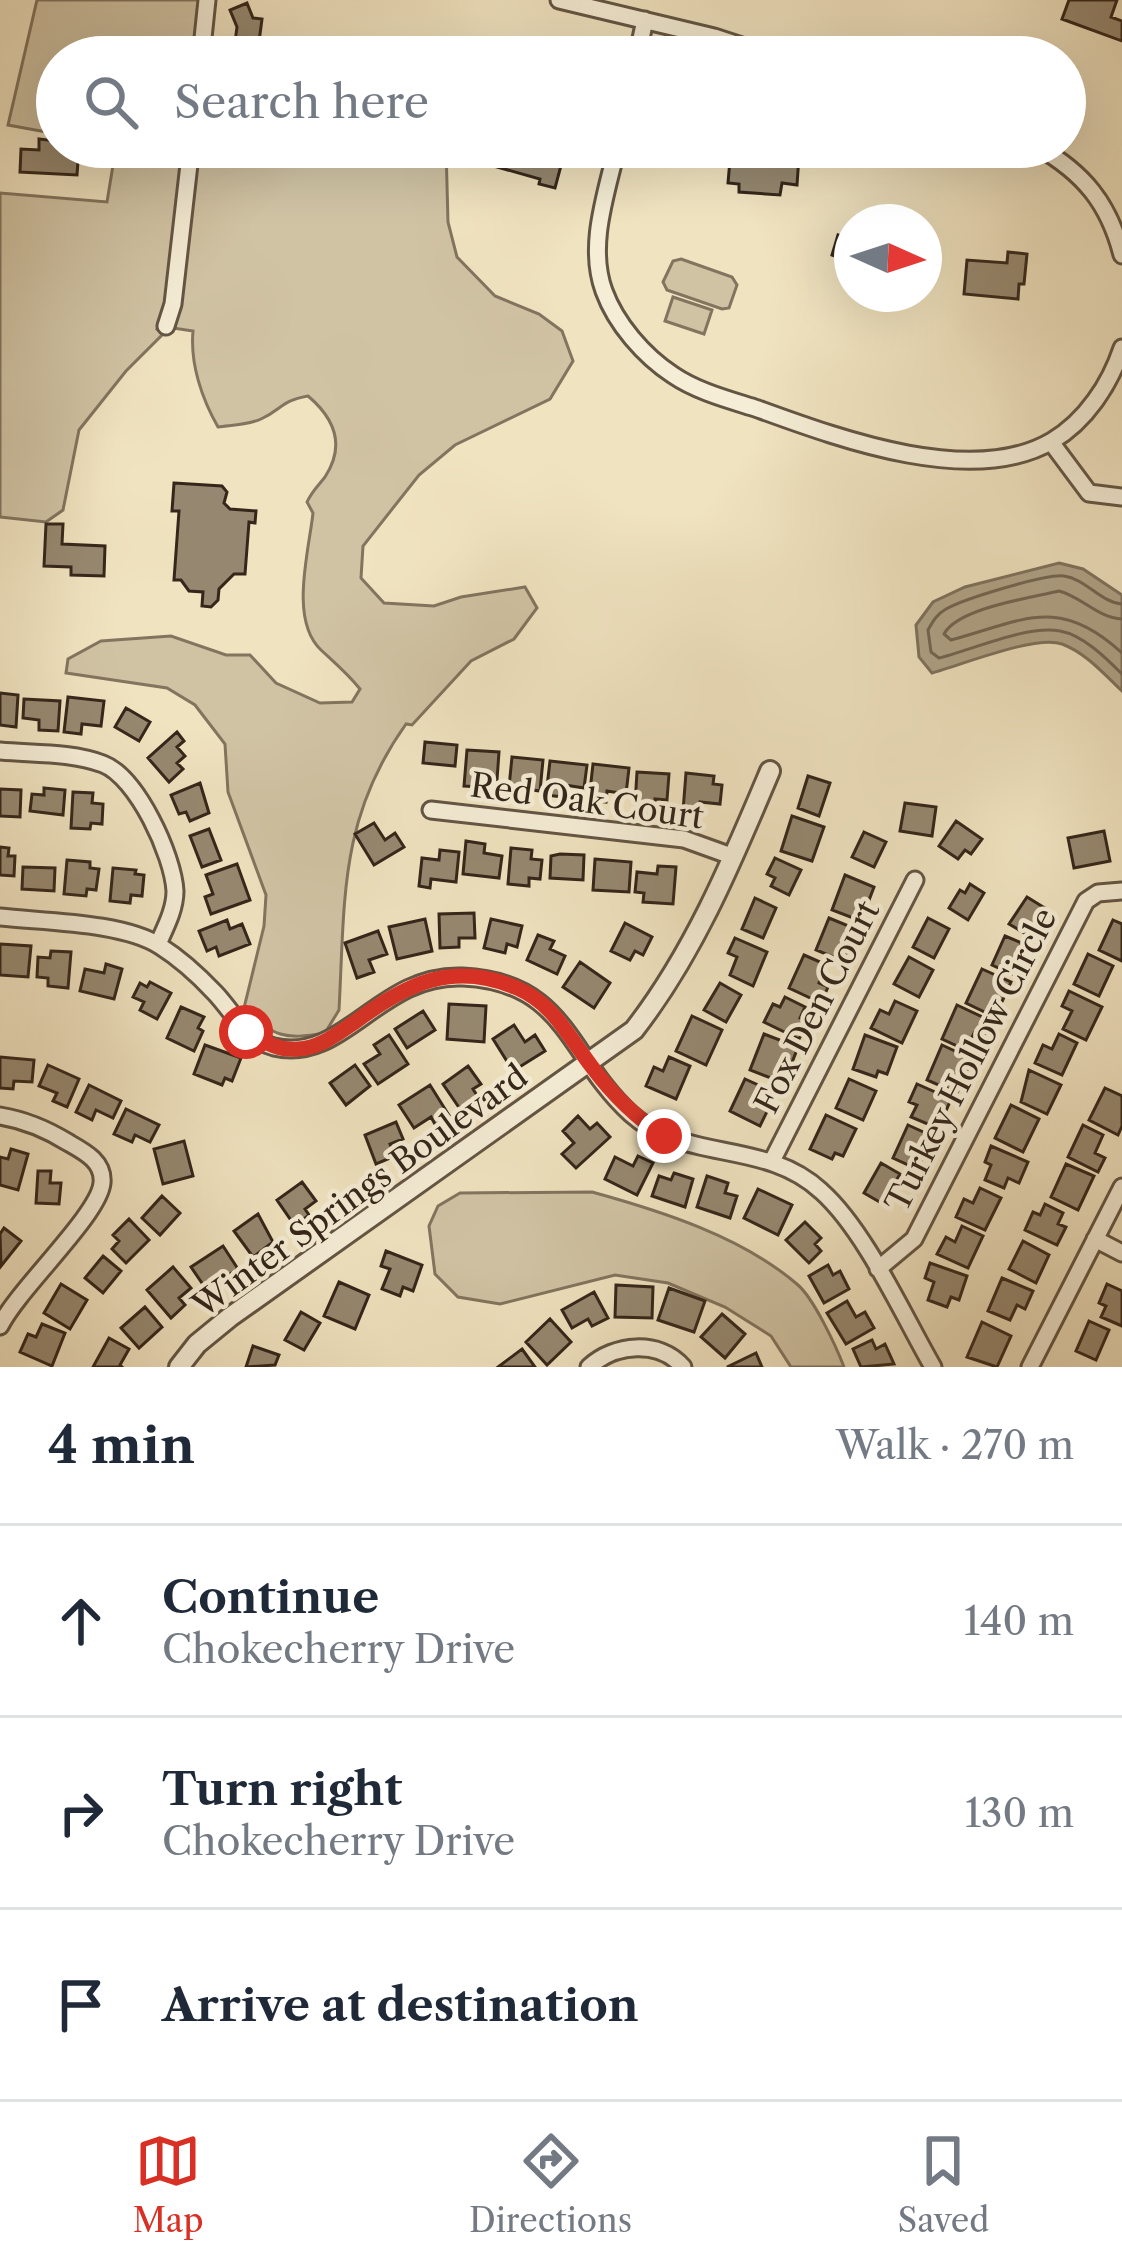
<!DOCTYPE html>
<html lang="en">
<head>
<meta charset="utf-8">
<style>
	body { margin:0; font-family:"Libre Caslon Text",serif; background:#f6f6f7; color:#1f2937 }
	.compass { position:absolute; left:834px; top:204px; width:108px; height:108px; border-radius:50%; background:#fff; box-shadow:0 12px 48px #0002; rotate:93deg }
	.stop { position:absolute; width:36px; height:36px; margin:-27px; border:9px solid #d93025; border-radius:50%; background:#fff }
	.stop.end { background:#d93025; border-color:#fff; box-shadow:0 3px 12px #0008 }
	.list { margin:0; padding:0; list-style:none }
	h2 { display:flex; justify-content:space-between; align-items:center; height:156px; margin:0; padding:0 48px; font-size:51px }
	h2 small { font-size:39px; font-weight:400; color:#747a83 }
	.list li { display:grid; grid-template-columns:78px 1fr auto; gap:36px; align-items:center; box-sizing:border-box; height:192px; padding:0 48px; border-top:3px solid #e0e1e3 }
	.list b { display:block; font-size:45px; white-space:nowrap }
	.list p { margin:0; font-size:39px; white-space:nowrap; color:#747a83 }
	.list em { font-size:39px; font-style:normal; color:#747a83 }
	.icon { flex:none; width:66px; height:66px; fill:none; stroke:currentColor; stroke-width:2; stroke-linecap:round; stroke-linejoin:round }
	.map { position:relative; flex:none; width:1122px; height:1367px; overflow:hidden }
	.search { position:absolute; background:#fff; box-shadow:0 12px 48px #0002; left:36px; right:36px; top:36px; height:132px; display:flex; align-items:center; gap:30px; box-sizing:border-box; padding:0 42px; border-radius:66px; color:#747a83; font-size:45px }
	.sheet { height:732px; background:#fff }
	nav { display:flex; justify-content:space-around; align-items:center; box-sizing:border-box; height:168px; border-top:3px solid #e0e1e3; background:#fff; font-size:33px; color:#747a83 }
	nav a { display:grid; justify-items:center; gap:6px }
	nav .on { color:#d93025 }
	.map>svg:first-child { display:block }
	.green { fill:#d0c3a4; stroke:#82745f; stroke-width:3 }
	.water { fill:#b0a388; stroke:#7e715c; stroke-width:3 }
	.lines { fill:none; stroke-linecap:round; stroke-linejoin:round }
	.shore { stroke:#726451; stroke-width:3 }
	.building { fill:#968870; stroke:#34261a; stroke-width:3 }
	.minor-casing { stroke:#635544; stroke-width:21 }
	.tertiary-casing { stroke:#635544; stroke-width:24 }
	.minor { stroke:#f5edd6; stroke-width:15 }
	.tertiary { stroke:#f5edd6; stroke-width:18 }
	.route { stroke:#d93025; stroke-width:15 }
	.labels { text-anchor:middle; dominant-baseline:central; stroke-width:9; stroke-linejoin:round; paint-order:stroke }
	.street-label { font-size:33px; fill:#34261a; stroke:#f5edd6 }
</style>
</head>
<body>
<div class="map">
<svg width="1122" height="1367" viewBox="0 0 1122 1367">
	<rect width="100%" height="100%" fill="#f0e3c0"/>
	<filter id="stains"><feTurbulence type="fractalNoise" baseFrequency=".00167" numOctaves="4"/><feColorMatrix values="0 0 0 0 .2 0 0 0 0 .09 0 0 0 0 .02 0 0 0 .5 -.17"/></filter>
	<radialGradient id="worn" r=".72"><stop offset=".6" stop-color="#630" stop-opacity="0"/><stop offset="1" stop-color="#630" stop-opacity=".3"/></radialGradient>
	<!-- green -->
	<path class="green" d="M37,0H200L193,57H57V134L8,125Z
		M116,147H183L166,303L157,329L165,332L126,371L79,430L63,510L46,522L0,517V193L107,202Z
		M198,147H446L448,222L457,257L495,296L539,314L562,331L573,361L550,399L455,445L419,475L363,546L361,578L384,603L434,606L461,597L525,587L537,608L514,639L471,661L412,725L406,724C339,818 345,899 339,1010L325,1033C284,1040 274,1037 244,1008L264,926L266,895L228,792L225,744L195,705L167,688L66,673L68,659L101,641L171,636L226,655H250L276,683L320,703L352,702L360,689C348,674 335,663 321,650C289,620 309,551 313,513L307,502C312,491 318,486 325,477C346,445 334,418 308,396C280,401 283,409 261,419C248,425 233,425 218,427C202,399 190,364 193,331L173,328Z
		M681,259L732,277L737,285L729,308L722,309L667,290L663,282L673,261Z
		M673,297L712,310L704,334L665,321Z
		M592,1192C661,1211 743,1237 798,1285C814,1299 836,1346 844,1367H791L771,1336L725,1307L668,1283L615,1275L500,1304L458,1297L435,1274L429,1226L438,1206L460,1193Z"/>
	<!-- water -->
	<path class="water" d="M1059,563L1083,569L1122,595V691C1104,674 1086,653 1062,644C1034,635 962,665 932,673L919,657L916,625L933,602L965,587Z"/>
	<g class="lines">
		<!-- shore -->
		<path class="shore" d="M1122,604C1100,602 1086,579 1064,576C1044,574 964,599 946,609C937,614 933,621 928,630L931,652L939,658C972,650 1026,625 1060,631C1083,635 1106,658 1122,674
			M1122,619C1098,618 1082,597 1059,591C1030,598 958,608 944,634L951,640C1024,620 1059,595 1122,653"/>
	</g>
	<!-- building -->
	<path class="building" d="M1069,0H1117L1111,17L1122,21V41L1062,19Z
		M247,3L253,18L262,19L257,57H233L237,27L230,10Z
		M39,139L57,141V147H79L77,175L20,172L21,149L39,150Z
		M475,147H566L555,188L539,184L540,179L472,160Z
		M742,154L774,157L773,165L781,166L782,154L799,156L797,185L782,183L780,195L739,192V184L728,183L730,160L742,161Z
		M838,235L852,240V262L832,255Z
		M1008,252L1027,254L1024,284H1019L1018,299L964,294L967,260L1007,263Z
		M174,483L222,486L227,492L224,503L230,509L256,511L255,523L249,522L245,574H234L219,589L218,600L211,607L202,606L203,592L189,591L181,580H174L179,511H172Z
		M46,524H63L62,544L105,546L104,576L71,575V567L44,566Z
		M0,693L18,695L16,727L0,725Z
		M68,697L104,701L101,726L82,724L81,734L64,732Z
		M24,699L60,701L58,731L39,730V720L23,718Z
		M126,708L150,722L139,741L115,727Z
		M177,732L184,741L177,747L185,756L177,763L183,769L169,782L148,758Z
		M425,742L457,745L455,766L423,763Z
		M467,750L499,752L497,780L481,779V787L464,786Z
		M512,757L543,760L540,791L509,787Z
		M550,761L587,765L584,788L565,785L563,797L546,795Z
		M593,764L629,768L626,794L607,791L606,802L589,800Z
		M637,772L669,774L667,800L655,799V807L635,805Z
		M686,773L714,776L713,784L722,785L720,804L700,802L699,813L683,811Z
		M808,776L830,783L819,816L798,808Z
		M200,783L209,813L190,821L186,812L179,814L171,795Z
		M44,788L65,790L63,815L30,811L32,794L44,795Z
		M0,789L21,790L20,817L0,816Z
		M73,792L93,793L92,803L103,804L102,824L91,823L90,829L71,828Z
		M905,803L936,807L932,836L900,831Z
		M792,816L824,827L812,861L781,851Z
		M956,821L982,839L971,854L965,850L958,859L939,846Z
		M374,823L385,840L395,833L404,847L374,865L355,834Z
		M209,829L221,860L202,867L190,836Z
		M1104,831L1110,861L1074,868L1068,838Z
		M864,832L886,842L874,867L852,857Z
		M466,841L485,844L484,853L502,856L499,878L463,874Z
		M0,847L9,848L8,856H15L14,876L0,875Z
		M511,848L532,850L531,859L542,860L540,879L529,878V886L508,884Z
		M440,850L459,852L456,882L431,879L430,888L419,886L422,858L439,860Z
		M560,854L584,855L583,880L550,878L551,856Z
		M775,858L801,870L789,895L771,886L775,878L767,874Z
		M595,859L631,862L629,892L593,890Z
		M67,860L90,862V868L99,869L96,890L87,889L86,896L64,894Z
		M237,864L250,900L211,914L205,897L213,894L206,875Z
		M658,866L676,867L673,904L643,902L644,893L635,892L637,872L657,874Z
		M23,867L55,868L54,891L22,889Z
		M113,868L136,870L135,874L144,875L142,896L131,895L130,903L110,901Z
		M845,875L874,887L861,921L832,910Z
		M970,884L984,893L968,920L949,908L960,890L965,893Z
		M1027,897L1048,910L1031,937L1009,924Z
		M755,898L776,908L763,938L742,929Z
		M474,913L475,938H459V947L440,948L439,914Z
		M829,918L856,929L843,961L816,950Z
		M928,918L949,929L934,958L913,947Z
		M425,919L432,951L397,959L389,927Z
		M491,919L522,926L517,947L507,944L505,953L484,948Z
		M227,920L230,929L242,924L250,944L219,956L216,947L207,951L199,931Z
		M1113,920L1122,924V961L1099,950Z
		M625,923L652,937L643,955L635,951L630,960L611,951Z
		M378,931L387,954L369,960L374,972L357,978L345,943Z
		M538,935L554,941L550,949L565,956L557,974L527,960Z
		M1005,936L1022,943L1016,955L1022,957L1014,975L992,965Z
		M735,938L767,952L753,986L730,975L737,957L728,953Z
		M0,944L31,946L28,977L0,975Z
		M51,951L71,952L68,988L48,986V978L37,977L38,957L50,958Z
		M1088,954L1113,966L1099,996L1074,984Z
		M804,955L827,965L819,983L828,987L821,1003L789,988Z
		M909,957L933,970L919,997L894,984Z
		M580,962L610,983L594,1008L563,987Z
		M106,964L122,969L114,999L80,991L85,969L104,973Z
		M982,969L1011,982L995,1017L966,1003Z
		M150,982L171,993L157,1019L140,1010L144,1002L133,997L140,983L147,987Z
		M720,983L741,995L726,1022L704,1010Z
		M1069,991L1102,1007L1086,1040L1063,1029L1072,1011L1062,1006Z
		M785,997L805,1007L800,1018L808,1022L799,1039L764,1022L773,1004L780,1007Z
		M895,1001L917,1011L902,1043L871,1028L880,1010L889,1014Z
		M449,1004L486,1006L484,1042L447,1039Z
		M957,1005L991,1021L983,1038L974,1033L966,1050L942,1039Z
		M181,1007L204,1017L198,1028L203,1031L194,1051L167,1038Z
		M423,1011L435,1030L407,1048L395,1029Z
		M692,1016L722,1030L706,1065L676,1051Z
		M514,1025L525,1042L535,1035L545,1051L513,1071L493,1039Z
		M764,1034L798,1047L784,1083L750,1070Z
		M1059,1034L1077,1043L1062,1075L1035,1063L1043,1045L1052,1049Z
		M389,1035L408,1064L378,1084L364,1064L380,1054L374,1045Z
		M865,1035L897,1047L887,1074L878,1071L876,1077L853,1069Z
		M205,1045L241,1058L232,1081L225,1078L222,1085L194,1074Z
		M942,1045L972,1059L957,1093L927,1080Z
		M0,1057L34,1060L32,1082L14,1081L13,1089L0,1088Z
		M669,1057L690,1066L676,1099L646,1086L654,1067L663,1071Z
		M48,1065L79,1079L67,1107L53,1101L57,1093L39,1086Z
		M355,1065L370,1086L346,1105L330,1083Z
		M468,1066L481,1084L473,1089L478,1097L460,1109L443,1084Z
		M1029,1070L1061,1085L1047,1114L1021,1102Z
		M745,1079L776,1093L760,1126L730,1111Z
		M849,1079L876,1091L863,1120L836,1108Z
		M917,1084L951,1099L943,1118L934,1114L930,1125L911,1117L917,1105L909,1102Z
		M89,1085L121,1101L113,1118L96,1110L92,1120L76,1112Z
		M430,1085L450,1117L436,1126L431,1117L414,1128L399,1105Z
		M1105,1088L1122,1096V1126L1118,1135L1089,1120Z
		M1011,1105L1039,1119L1023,1152L995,1138Z
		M126,1109L159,1125L150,1142L135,1135L132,1142L114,1134Z
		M826,1115L856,1129L843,1156L835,1153L832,1159L810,1149Z
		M578,1116L590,1129L597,1123L610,1137L576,1168L562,1154L574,1143L563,1131Z
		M396,1122L403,1139L390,1144L395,1156L376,1164L365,1135Z
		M908,1125L932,1136L917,1169L893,1158Z
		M1083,1125L1103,1135L1095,1153L1105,1158L1098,1172L1068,1157Z
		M184,1141L193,1176L163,1184L154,1149Z
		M991,1146L1028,1162L1019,1183L1008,1178L1004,1188L985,1180L991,1165L985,1162Z
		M11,1149L28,1154L18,1190L0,1185V1157L8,1159Z
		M638,1156L653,1163L637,1195L605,1179L615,1157L633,1166Z
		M881,1163L900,1174L883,1204L864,1193Z
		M1066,1164L1094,1176L1078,1210L1051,1197Z
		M38,1171H51L50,1183H61L59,1204L36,1203Z
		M674,1173L693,1179L685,1207L652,1196L659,1176L671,1180Z
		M707,1176L728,1183L725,1193L737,1196L730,1218L697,1207Z
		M302,1182L316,1201L305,1209L309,1215L295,1226L277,1200Z
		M980,1188L1001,1198L985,1230L956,1217L964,1199L973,1203Z
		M758,1189L792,1205L778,1235L744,1218Z
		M162,1196L180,1213L160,1235L142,1218Z
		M1045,1204L1063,1213L1058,1224L1066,1227L1057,1245L1025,1230L1033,1212L1040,1215Z
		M258,1214L273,1242L253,1257L234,1231Z
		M129,1219L149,1240L126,1263L112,1249L119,1241L113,1235Z
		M805,1222L821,1238L815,1244L821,1251L809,1263L786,1240Z
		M962,1226L983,1236L968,1268L937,1254L946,1237L955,1242Z
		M4,1228L21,1241L1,1266L0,1234Z
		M1023,1241L1049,1255L1036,1283L1009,1269Z
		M223,1246L238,1269L206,1289L191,1267Z
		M386,1251L422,1265L413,1291L403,1287L400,1296L382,1289L390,1269L381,1266Z
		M103,1256L121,1271L103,1293L85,1278Z
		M930,1263L967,1276L959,1300L951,1297L947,1307L928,1300L934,1282L925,1278Z
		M828,1265L833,1275L840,1271L849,1289L824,1303L809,1276Z
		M173,1267L191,1288L179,1298L185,1305L171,1318L147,1290Z
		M1002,1278L1033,1291L1025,1309L1017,1305L1010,1320L988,1311Z
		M339,1282L369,1295L355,1329L324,1316Z
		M61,1284L87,1300L70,1329L44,1313Z
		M1107,1284L1122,1291V1326L1101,1317L1106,1306L1099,1303Z
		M616,1285L653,1287L652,1318L615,1317Z
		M669,1288L705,1301L694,1332L658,1320Z
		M594,1292L608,1318L592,1326L588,1319L572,1328L562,1310Z
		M847,1301L856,1317L865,1312L874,1328L846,1344L827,1313Z
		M145,1307L162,1327L139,1348L121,1328Z
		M301,1312L320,1323L304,1350L285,1340Z
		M722,1314L745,1334L725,1358L701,1337Z
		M550,1319L571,1342L547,1365L526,1342Z
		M1089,1321L1109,1330L1096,1360L1076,1351Z
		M982,1322L1011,1336L997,1367L967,1357Z
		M42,1324L65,1333L52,1366L20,1352L28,1334L36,1337Z
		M109,1338L129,1349L120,1365L122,1367H93Z
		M872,1340L876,1349L885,1344L894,1364L861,1367L853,1349Z
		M253,1346L279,1355L275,1365L246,1367Z
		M522,1349L535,1367H498Z
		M756,1353L762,1367H727Z"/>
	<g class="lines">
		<defs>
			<path id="minor" d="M559,0L714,37L775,57
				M201,57L207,0
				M637,57L645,20
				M617,147C607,192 587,245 604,291C616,324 644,356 673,375C698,392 730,400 758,409C838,438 972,488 1052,441C1086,421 1110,384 1122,348
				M1038,147C1084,173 1109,204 1122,255
				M166,326L173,304L191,147
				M1051,442L1089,493L1122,497
				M0,751C33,754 71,752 103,764C137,777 173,855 175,891C175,910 165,928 158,944
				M431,810L684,839L734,857
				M0,917C44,922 123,922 160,946C179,958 200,977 215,993C234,1013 245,1039 274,1047C344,1064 379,973 463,977C567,982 568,1057 631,1114C685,1163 765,1139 821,1191C865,1230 903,1315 933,1367
				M0,1116C25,1120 48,1130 69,1143C85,1152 104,1162 102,1183C99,1215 19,1288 0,1326
				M772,1161L915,880
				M1095,1239L1122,1253
				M878,1269L914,1239L1086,901L1098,893L1122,891
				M589,1367C614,1344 659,1339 683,1367
				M1030,1367L1122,1187"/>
			<path id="tertiary" d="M179,1367L197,1344L230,1317L634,1030C694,953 732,861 770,771"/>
		</defs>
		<!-- minor casing -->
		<use href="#minor" class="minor-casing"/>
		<!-- tertiary casing -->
		<use href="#tertiary" class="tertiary-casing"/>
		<!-- minor -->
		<use href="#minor" class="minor"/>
		<!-- tertiary -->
		<use href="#tertiary" class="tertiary"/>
	</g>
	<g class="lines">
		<!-- route -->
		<path class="route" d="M246,1032C263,1041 278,1051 298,1049C320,1048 337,1034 355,1022C406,984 453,960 517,988C554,1004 568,1036 592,1067C613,1095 635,1117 664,1136"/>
	</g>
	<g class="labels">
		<!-- street labels -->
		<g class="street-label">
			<text transform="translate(587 801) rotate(8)">Red Oak Court</text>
			<text transform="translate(817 1007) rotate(-63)">Fox Den Court</text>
			<text transform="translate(971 1060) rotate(-63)">Turkey Hollow Circle</text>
			<text transform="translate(360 1191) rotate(-36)">Winter Springs Boulevard</text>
		</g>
	</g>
	<rect width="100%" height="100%" filter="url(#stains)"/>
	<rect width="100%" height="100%" fill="url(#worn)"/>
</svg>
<svg class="compass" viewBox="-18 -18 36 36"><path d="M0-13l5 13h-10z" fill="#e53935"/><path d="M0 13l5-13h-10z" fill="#747a83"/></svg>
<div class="stop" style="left:246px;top:1032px"></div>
<div class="stop end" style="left:664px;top:1136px"></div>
<div class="search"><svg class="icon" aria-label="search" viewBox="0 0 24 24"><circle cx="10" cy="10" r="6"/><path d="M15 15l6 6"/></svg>Search here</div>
</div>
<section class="sheet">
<h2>4 min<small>Walk · 270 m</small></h2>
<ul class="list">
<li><svg class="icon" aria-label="ahead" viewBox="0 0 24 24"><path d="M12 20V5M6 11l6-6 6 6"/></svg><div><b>Continue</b><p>Chokecherry Drive</p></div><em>140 m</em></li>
<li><svg class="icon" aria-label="right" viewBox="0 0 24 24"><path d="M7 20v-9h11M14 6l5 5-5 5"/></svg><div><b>Turn right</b><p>Chokecherry Drive</p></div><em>130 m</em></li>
<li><svg class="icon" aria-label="arrive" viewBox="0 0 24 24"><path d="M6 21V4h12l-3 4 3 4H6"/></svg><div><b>Arrive at destination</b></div></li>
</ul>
</section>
<nav>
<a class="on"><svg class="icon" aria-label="map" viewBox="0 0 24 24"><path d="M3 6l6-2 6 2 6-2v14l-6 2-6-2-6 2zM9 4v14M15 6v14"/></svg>Map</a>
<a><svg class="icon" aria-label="directions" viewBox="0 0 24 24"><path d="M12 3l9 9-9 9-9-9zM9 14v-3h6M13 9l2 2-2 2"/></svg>Directions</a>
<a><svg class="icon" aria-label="saved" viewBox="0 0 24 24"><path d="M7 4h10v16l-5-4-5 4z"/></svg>Saved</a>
</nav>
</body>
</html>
